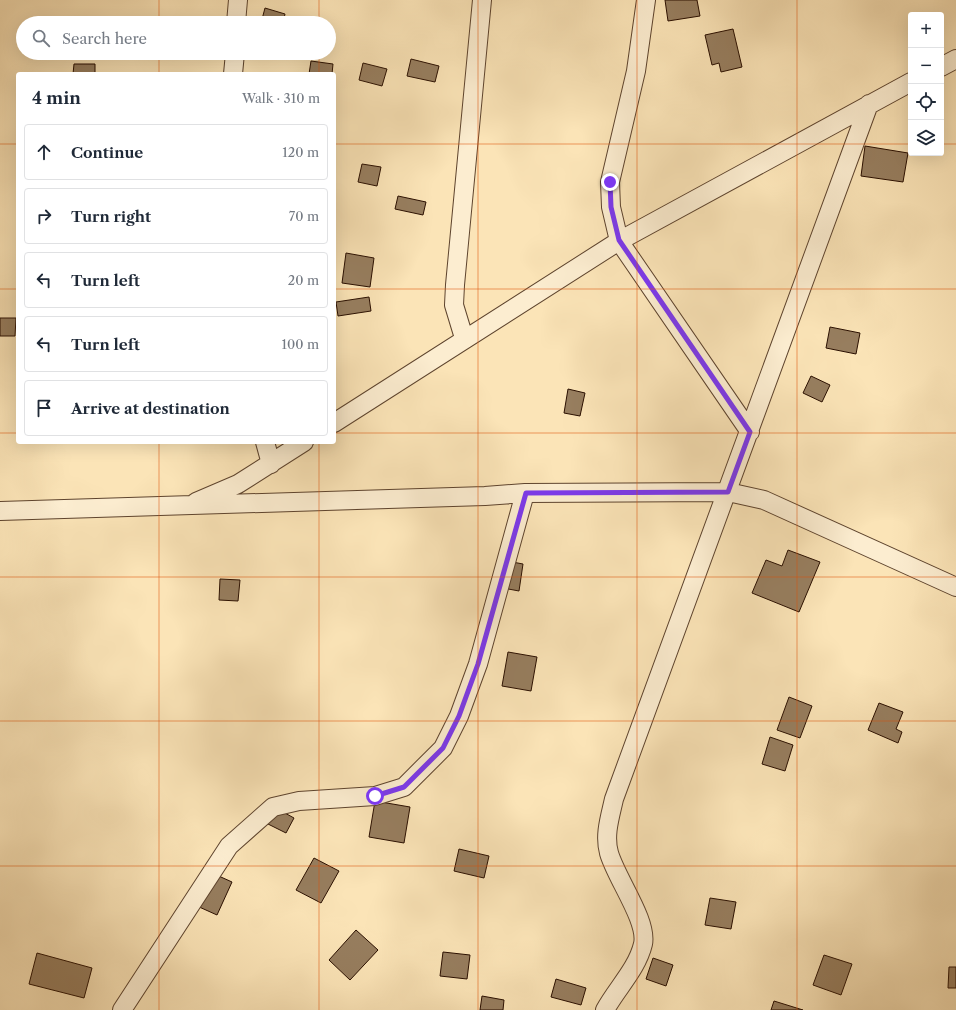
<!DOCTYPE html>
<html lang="en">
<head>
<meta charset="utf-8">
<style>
	body { margin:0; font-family:"Libre Caslon Text",serif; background:#f2f2f3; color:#1f2937 }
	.controls { position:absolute; right:12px; top:12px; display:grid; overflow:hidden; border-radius:4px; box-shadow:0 4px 16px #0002 }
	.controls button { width:36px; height:36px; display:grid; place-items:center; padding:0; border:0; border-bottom:1px solid #e0e1e3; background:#fff; color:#1f2937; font:20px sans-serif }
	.stop { position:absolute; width:12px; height:12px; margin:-9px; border:3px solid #7c3aed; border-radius:50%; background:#fff }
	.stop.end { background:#7c3aed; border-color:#fff; box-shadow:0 1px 4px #0008 }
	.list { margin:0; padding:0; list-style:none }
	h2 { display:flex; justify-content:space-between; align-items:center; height:52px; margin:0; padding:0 16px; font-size:17px }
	h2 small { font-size:13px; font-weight:400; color:#747a83 }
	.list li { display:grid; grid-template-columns:26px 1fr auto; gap:12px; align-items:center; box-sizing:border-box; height:56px; margin:0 8px 8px; padding:0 8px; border:1px solid #e0e1e3; border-radius:4px }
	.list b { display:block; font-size:15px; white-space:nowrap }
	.list em { font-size:13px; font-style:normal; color:#747a83 }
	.icon { flex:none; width:22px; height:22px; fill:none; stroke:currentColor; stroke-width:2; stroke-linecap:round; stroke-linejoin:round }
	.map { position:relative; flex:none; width:956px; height:1010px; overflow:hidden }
	.search { position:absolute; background:#fff; box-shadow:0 4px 16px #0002; left:16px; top:16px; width:320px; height:44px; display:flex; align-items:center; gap:10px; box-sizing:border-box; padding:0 14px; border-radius:22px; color:#747a83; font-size:15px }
	.panel { position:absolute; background:#fff; box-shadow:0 4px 16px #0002; left:16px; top:72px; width:320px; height:372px; border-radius:4px }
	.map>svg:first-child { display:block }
	.building { fill:#977e5f; stroke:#2a0f00 }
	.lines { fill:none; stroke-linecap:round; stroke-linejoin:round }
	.street-casing { stroke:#5e442e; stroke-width:20 }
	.street { stroke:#fcedd0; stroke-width:18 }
	.route { stroke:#7c3aed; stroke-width:5 }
	.grid { fill:none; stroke:#de550b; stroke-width:1; stroke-opacity:0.55 }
</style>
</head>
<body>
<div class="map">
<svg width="956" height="1010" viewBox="0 0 956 1010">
	<rect width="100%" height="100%" fill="#fbe4b7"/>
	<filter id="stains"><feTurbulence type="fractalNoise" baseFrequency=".005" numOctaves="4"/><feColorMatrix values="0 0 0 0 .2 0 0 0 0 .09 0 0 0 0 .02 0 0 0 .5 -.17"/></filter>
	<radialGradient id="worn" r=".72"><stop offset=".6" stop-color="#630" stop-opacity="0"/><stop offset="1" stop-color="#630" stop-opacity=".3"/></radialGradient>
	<!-- building -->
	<path class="building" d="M665,0H697L700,16L668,21Z
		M265,8L285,14L283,23H261Z
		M733,29L742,67L721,72L719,63L712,65L705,35Z
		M411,59L439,66L435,82L407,76Z
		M311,61L333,64L332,74H309Z
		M363,63L387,69L382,86L359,80Z
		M74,64H95V74H73Z
		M865,146L908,153L903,182L861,176Z
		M362,164L381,167L377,186L358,182Z
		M398,196L426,202L423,215L395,209Z
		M346,253L374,258L370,287L342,283Z
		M369,297L371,311L338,316L336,302Z
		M0,318H16L15,336H0Z
		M830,327L860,333L856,354L826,348Z
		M811,376L830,385L822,402L803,393Z
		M568,389L585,393L580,416L564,413Z
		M788,550L820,562L799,612L752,593L766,560L782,566Z
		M507,561L523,564L519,591L503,588Z
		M220,579L240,580L238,601L219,600Z
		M508,652L537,657L531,691L502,686Z
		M789,697L812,706L800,738L777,730Z
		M879,703L903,712L896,729L902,732L898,743L868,730Z
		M770,737L793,745L785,771L762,764Z
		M375,801L410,807L404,843L369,837Z
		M274,807L294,818L286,833L266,823Z
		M459,849L489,856L484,878L454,871Z
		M314,858L339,871L321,903L296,890Z
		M212,873L232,882L217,915L197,906Z
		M710,898L736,902L731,929L705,925Z
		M356,930L378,950L350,980L329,960Z
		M443,952L470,955L467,979L440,976Z
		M37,953L92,968L84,998L29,984Z
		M824,955L852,964L841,995L813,985Z
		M653,958L673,965L666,986L646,979Z
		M949,967H956V988H948Z
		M556,979L586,988L581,1005L551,997Z
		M482,996L504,1000L503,1010H480Z
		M774,1001L803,1010H771Z"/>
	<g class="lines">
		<defs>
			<path id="street" d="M646,0L636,71L610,182L611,207L619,241L750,432
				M236,23L238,0
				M941,67L956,59
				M233,74L235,53
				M464,338L454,305L455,285L482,0
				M334,423L619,241L911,82
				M265,442L271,464
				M196,502L238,484L304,442
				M0,511L485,496L525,493L728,492L764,500L956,587
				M122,1010L229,846L273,807L299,801L375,796L404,787L443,748L459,716L478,664L525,493
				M605,1010C617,988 637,969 643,944C648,921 616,878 609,853C604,835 610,817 614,799L869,104"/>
		</defs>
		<!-- street casing -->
		<use href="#street" class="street-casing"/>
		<!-- street -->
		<use href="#street" class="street"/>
	</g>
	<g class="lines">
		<!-- route -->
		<path class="route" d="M375,796L404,787L443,748L459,716L478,664L526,493L728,492L750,432L619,240L611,207L610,182"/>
	</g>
	<!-- grid -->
	<path class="grid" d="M159,0V23M319,0V23M478,0V1010M637,0V1010M797,0V1010M159,53V74M319,53V74M0,144H18M334,144H911M941,144H956M0,289H18M334,289H956M0,433H18M334,433H956M159,442V1010M319,442V1010M0,577H956M0,721H956M0,866H956"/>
	<rect width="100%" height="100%" filter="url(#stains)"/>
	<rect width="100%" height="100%" fill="url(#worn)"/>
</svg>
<div class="controls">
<button>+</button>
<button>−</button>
<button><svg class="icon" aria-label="locate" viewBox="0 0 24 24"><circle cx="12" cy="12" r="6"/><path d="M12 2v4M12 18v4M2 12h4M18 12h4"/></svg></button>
<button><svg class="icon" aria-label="layers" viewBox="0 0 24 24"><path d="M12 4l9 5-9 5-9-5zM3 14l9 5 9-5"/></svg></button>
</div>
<div class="stop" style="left:375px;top:796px"></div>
<div class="stop end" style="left:610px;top:182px"></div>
<div class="search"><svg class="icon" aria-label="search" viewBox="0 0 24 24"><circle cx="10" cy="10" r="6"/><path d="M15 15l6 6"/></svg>Search here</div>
<section class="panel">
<h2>4 min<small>Walk · 310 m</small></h2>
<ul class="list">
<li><svg class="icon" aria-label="ahead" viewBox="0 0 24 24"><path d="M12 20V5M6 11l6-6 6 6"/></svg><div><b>Continue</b></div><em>120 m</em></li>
<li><svg class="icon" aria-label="right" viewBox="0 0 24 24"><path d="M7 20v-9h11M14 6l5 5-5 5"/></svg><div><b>Turn right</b></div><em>70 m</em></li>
<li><svg class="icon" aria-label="left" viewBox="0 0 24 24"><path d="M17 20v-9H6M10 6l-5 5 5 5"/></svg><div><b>Turn left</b></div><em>20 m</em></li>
<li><svg class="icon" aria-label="left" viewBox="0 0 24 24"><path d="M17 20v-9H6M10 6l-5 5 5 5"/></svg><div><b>Turn left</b></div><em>100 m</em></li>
<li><svg class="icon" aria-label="arrive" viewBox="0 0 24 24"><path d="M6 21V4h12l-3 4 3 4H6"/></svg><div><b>Arrive at destination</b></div></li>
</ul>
</section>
</div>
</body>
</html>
